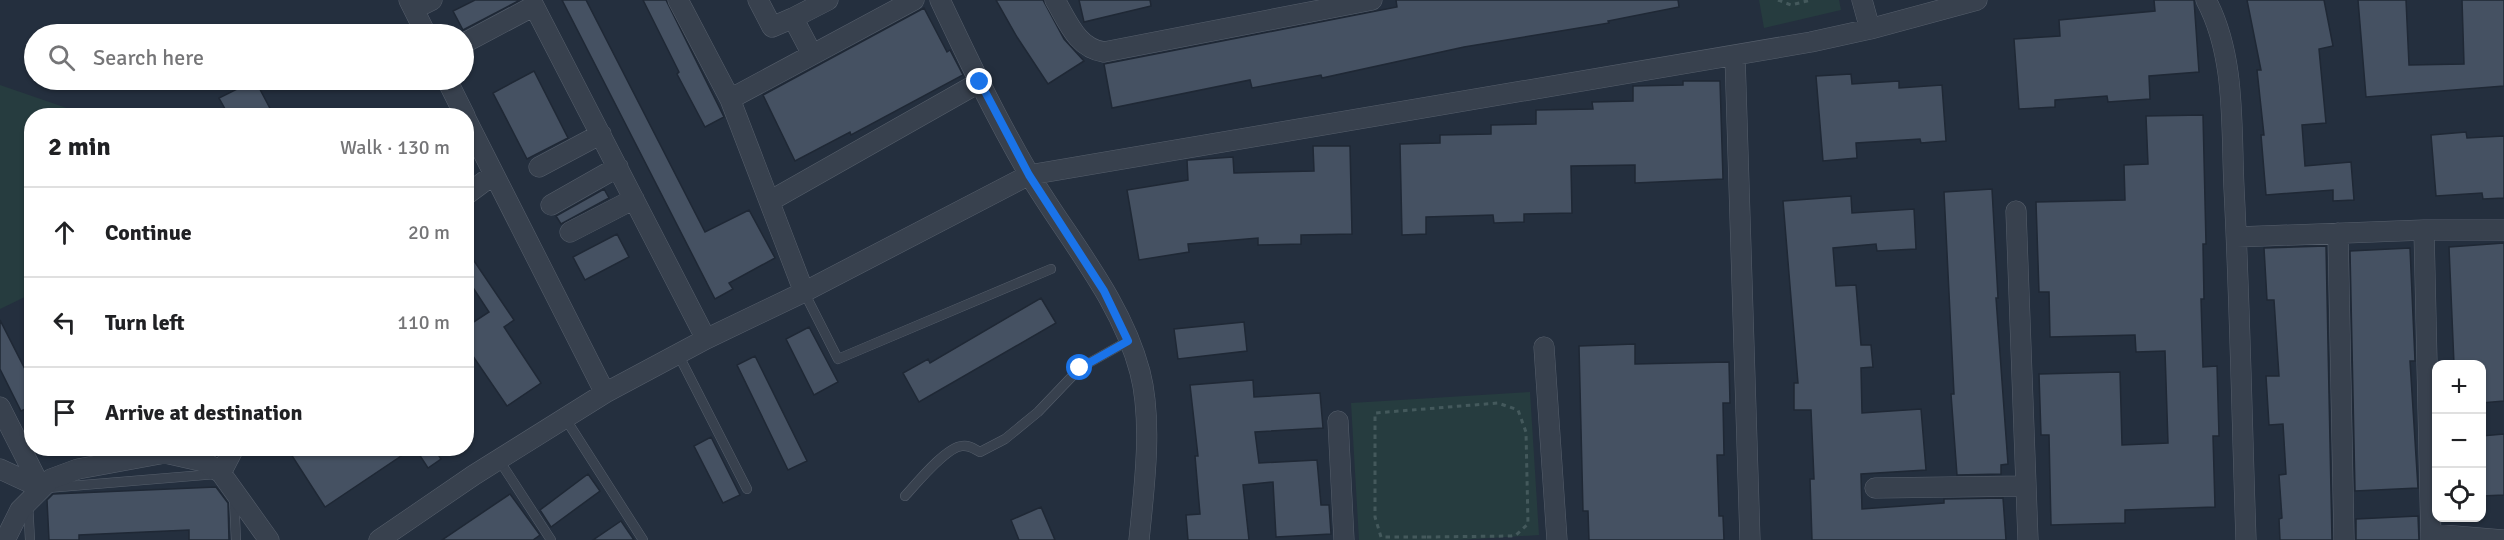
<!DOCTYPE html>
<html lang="en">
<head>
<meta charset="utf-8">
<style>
	body { margin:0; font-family:Signika,sans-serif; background:#f2f2f2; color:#202124 }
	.controls { position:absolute; right:18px; bottom:18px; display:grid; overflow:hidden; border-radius:12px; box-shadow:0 2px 4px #0004 }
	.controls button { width:54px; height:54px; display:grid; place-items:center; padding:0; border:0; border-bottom:2px solid #e0e0e0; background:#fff; color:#202124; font:30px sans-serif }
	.stop { position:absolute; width:18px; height:18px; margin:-14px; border:4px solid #1a73e8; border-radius:50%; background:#fff }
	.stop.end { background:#1a73e8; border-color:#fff; box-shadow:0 2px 6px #0008 }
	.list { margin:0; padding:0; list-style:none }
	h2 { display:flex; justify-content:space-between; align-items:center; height:78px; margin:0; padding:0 24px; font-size:26px }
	h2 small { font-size:20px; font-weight:400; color:#757577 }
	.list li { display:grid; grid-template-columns:39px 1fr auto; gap:18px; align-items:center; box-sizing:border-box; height:90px; padding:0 24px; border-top:2px solid #e0e0e0 }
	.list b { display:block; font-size:22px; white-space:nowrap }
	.list em { font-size:20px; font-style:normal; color:#757577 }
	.icon { flex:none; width:33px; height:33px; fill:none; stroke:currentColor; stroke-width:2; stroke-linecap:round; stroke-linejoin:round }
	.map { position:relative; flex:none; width:2504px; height:540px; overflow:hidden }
	.search { position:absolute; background:#fff; box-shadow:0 2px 4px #0004; left:24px; top:24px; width:450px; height:66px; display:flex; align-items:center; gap:15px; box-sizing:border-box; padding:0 21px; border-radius:33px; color:#757577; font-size:22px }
	.panel { position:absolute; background:#fff; box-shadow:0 2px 4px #0004; left:24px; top:108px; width:450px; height:348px; border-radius:24px }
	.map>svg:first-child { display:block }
	.green { fill:#263c3f }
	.building { fill:#455162; stroke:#1f2835; stroke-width:1.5 }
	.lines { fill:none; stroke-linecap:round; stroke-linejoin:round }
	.service-casing { stroke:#565f6c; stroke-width:10 }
	.minor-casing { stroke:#565f6c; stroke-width:21 }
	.path { stroke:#44595c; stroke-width:3; stroke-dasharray:4.5 4.5; stroke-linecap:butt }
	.service { stroke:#38414e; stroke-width:9 }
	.minor { stroke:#38414e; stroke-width:20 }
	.route { stroke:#1a73e8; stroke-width:8 }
</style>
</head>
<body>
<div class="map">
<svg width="2504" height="540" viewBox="0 0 2504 540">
	<rect width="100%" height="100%" fill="#242f3e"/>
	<!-- green -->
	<path class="green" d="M1759,0H1839L1841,10L1764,28Z
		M0,85L87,115L32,116L31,294L0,309Z
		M1530,392L1539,535L1458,540H1359L1351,403Z"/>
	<!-- building -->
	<path class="building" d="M475,0H520L463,30L453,11Z
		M562,0H586L705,232L749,210L775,258L729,283L733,289L715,299Z
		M643,0H666L724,117L705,127L677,74L679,72Z
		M996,0H1043L1064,39L1084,61L1048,84L1017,37Z
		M1079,0H1150L1151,6L1084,22Z
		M1396,0H1678L1679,7L1608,21L1609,23L1464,47L1322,78L1321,75L1252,88L1250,80L1112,108L1104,64L1397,7Z
		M2154,0H2194L2199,72L2149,76L2150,99L2108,102L2107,96L2055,100V107L2019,109L2014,39L2060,36L2059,20L2155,11Z
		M2247,0H2324L2333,46L2319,49L2326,123L2302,125L2305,166L2351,162L2354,200L2333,201V190L2266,195L2261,135H2264L2257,70H2261Z
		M2358,0H2406L2409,65L2464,64L2462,0H2504V86L2366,97Z
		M924,8L947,52L950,50L963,75L851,135L850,132L795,161L763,95Z
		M534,71L568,138L527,159L493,93Z
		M1851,74L1852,84L1899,81V88L1942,85L1946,141L1921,143L1920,139L1856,143L1857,158L1823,161L1816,76Z
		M255,80L274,116H229L219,98Z
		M1683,81H1720L1723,179L1635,183V165L1571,166L1572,213L1524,214V222L1494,223L1493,215L1426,217V234L1402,235L1400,144L1440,143V135L1491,134V125L1536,124V110L1593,109L1592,102L1633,101V86L1683,85Z
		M2203,115L2206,244H2203L2204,299H2201L2203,367L2217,366L2219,436H2213L2215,507L2125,510V523L2051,525L2049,435H2041L2039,374L2120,372L2122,445L2168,443L2165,351L2136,352L2135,335L2050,337L2049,292H2039L2036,202L2125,200L2124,165L2148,164L2146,116Z
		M2466,132L2467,138L2504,136V198L2483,199L2482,193L2436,196L2431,135Z
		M1313,146H1350L1352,234L1301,235V244L1258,245V238L1188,244L1189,252L1139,260L1127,190L1188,180L1187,160H1189L1233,157L1234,173L1314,171Z
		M604,189L609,198L561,224L556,216Z
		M1992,189L1998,298H1996L2008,464L2001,465V474L1957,475L1951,394H1954L1944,192Z
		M1851,196L1852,213L1914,209L1916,249L1877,251L1876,244L1833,248L1836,286L1856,285L1861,345H1871L1873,367L1861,368L1862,413L1921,409L1926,470L1861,474L1862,509L1944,503V499L2003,498L2006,540H1812L1810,479H1814L1811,410H1794V383H1798L1783,201Z
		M617,234L629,257L585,280L573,257Z
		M2504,243V401L2481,403V364H2454L2449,247Z
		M2326,246L2332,540H2280L2279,519L2282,518L2279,475L2286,474L2283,424L2269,425L2266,376H2279L2274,300H2267L2264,248Z
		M2410,248L2415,361H2410L2418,488L2355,491L2350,251Z
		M466,249L514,320L504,327L541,383L507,406L466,346V327L489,312L466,277Z
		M1041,298L1056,323L919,402L903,373L928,359L930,363Z
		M0,320L32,383V406L21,411L0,369Z
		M1244,322L1247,351L1178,359L1174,329Z
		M809,327L838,382L814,395L786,339Z
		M1635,344V364L1729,362L1730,403H1723L1724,455H1717L1719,516H1723L1724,540H1589L1588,511H1583L1579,346Z
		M755,356L807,461L788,470L737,365Z
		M1253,380L1254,397L1320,393L1323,428L1255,432L1259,463L1317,460L1321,505H1329L1331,534L1276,537L1273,482L1243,485L1249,540H1188L1186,515L1200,514L1195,456H1198L1190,385Z
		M2504,434V495L2481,496V436Z
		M711,437L740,495L723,503L694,446Z
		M287,448H413L325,507Z
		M415,448H434L441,459L428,468Z
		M588,474L600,491L551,527L540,510Z
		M216,487L228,503L229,540H189V530L79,535V540H49L47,500L53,494Z
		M510,494L540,535L533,540H442Z
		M1041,507L1055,540H1019L1011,520Z
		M2418,516L2419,540H2356V519Z
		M621,521L634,540H593Z"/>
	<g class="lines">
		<defs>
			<path id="service" d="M804,292L838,359L1051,269
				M678,354L747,489
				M565,418L643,540
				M499,460L551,540
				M47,488L216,474
				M905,496C916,484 946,447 962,446C970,445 974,449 980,452L1005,439L1038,412L1080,368L1128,341
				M234,497L236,540
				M28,503L30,540"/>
			<path id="minor" d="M409,0L426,34
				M678,0L730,99
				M758,0L772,27L793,18
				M940,0C968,59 996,118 1029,174C1067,238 1121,299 1140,372C1153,422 1144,489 1139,540
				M1055,0C1068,22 1077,48 1104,52L1372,0
				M1862,0L1870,29
				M2206,0C2236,56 2231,126 2234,188C2240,305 2242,423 2246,540
				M414,9L432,0
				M468,41L534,6L706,339
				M812,54L793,18L828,0
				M1735,56L1750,540
				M447,80L465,116
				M466,119L605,393
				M539,167L601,134
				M466,195L493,175
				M770,201L980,82
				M551,205L618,167
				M2016,211L2028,540
				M2424,230L2431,540
				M570,232L634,199
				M2338,233L2344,540
				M2237,237L2424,230H2504
				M804,292L730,99L914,0
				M1544,347L1557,540
				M0,407L41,488
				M1338,421L1344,540
				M0,469L41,488
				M221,473L234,448
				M1875,488L2026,486
				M2431,534L2503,540
				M5,540L20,510L51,479L78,469L165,453L205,462L221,473L269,540
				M379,540L474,475L605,393L706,339L804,292L1029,175L1811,42L1870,29L1977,0"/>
		</defs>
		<!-- service casing -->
		<use href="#service" class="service-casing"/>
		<!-- minor casing -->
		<use href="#minor" class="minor-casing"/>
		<!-- path -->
		<path class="path" d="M1778,0L1791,5L1811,0
			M1426,537H1381L1375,517V413L1498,403L1518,410L1526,432L1528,524L1516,535L1511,536L1426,537V540"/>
		<!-- service -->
		<use href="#service" class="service"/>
		<!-- minor -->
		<use href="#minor" class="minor"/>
	</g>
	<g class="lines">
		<!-- route -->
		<path class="route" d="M980,82L1029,175L1104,291L1128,341L1080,368"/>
	</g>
</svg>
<div class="controls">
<button>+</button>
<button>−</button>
<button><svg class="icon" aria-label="locate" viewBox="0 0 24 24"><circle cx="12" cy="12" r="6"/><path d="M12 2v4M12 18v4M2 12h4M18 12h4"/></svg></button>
</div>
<div class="stop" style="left:1080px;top:368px"></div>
<div class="stop end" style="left:980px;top:82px"></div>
<div class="search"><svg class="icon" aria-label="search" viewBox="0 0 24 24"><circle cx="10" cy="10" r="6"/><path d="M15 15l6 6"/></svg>Search here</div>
<section class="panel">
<h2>2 min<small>Walk · 130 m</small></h2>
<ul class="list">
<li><svg class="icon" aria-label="ahead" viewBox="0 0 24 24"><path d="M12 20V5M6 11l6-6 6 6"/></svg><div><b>Continue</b></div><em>20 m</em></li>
<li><svg class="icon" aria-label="left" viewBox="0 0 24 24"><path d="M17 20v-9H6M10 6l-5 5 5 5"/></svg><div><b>Turn left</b></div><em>110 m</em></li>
<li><svg class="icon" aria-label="arrive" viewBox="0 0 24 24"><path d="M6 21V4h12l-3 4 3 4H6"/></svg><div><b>Arrive at destination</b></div></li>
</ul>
</section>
</div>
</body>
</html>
